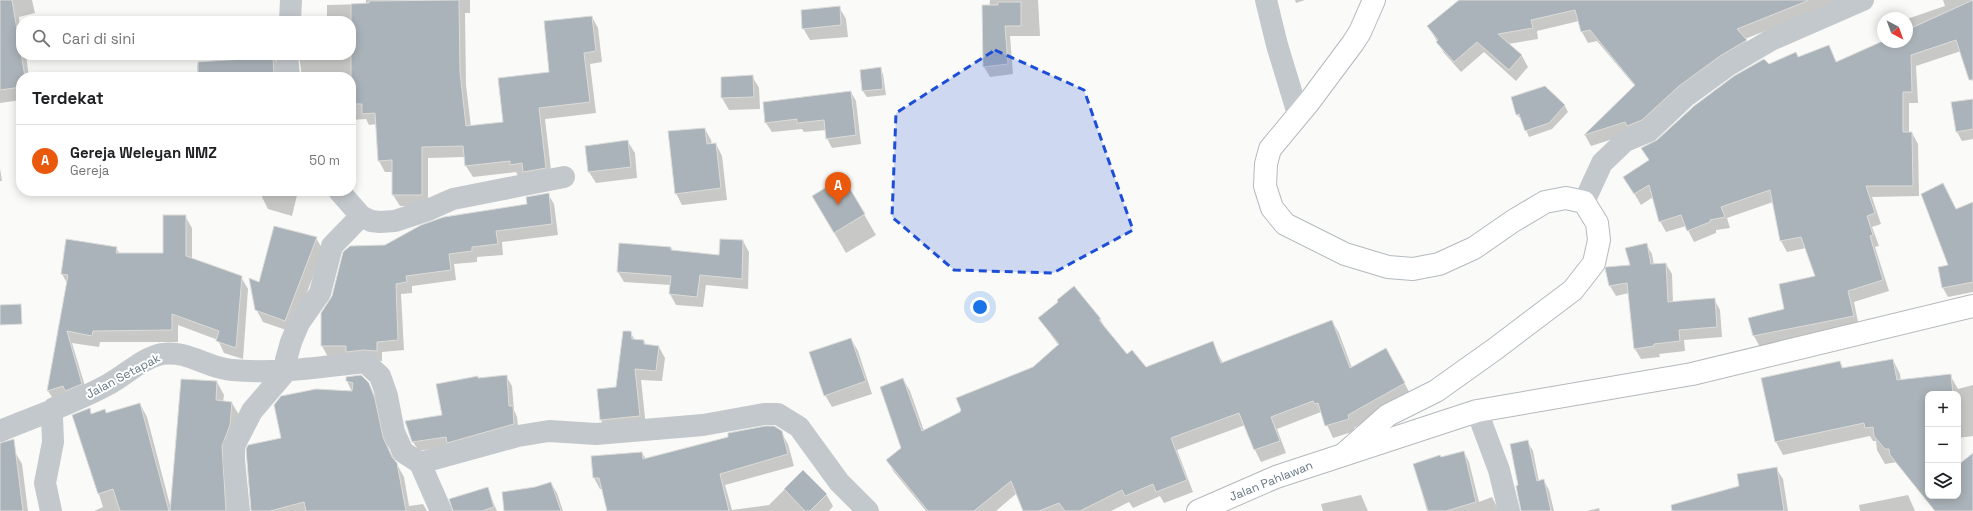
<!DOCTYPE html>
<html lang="id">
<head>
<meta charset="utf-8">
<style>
	body { margin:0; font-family:"Space Grotesk",sans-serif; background:#f2f2f2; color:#202124 }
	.controls { position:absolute; right:12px; bottom:12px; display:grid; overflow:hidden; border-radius:8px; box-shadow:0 2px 10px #0003 }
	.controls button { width:36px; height:36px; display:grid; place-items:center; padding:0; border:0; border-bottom:1px solid #e0e0e0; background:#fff; color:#202124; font:20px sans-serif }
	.compass { position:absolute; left:1877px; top:12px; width:36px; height:36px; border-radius:50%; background:#fff; box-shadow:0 2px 10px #0003; rotate:139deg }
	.you { position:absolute; left:980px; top:307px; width:14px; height:14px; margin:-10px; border:3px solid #fff; border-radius:50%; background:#1a73e8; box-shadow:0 0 0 6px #1a73e833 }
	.badge { display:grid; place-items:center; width:26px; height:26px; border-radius:50%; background:#ea580c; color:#fff; font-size:13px; font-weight:700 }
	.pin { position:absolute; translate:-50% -33px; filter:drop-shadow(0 1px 2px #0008) }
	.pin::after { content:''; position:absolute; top:21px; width:14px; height:12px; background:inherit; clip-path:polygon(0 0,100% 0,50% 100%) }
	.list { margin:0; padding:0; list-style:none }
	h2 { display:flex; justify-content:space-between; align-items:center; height:52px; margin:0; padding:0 16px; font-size:17px }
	h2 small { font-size:13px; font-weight:400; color:#757577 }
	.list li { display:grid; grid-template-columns:26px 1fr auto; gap:12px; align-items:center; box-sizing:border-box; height:72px; padding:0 16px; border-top:1px solid #e0e0e0 }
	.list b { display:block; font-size:15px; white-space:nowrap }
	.list p { margin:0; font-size:13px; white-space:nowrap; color:#757577 }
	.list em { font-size:13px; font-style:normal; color:#757577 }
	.icon { flex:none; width:22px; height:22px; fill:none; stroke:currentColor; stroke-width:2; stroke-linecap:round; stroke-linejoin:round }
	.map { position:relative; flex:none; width:1973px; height:511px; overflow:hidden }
	.search { position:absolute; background:#fff; box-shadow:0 2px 10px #0003; left:16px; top:16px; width:340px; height:44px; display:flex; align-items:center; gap:10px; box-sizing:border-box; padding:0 14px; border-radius:16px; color:#757577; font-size:15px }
	.panel { position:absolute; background:#fff; box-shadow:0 2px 10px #0003; left:16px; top:72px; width:340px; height:124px; border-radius:16px }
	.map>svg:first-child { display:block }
	.shadow { fill:#0003 }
	.building { fill:#aab3b9; stroke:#dcdcda }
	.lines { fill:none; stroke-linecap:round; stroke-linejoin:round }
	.secondary-casing { stroke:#b3babf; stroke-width:24 }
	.highway-casing { stroke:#b4b9bd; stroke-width:24 }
	.street { stroke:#c3c8cc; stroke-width:22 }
	.secondary { stroke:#fff; stroke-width:22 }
	.highway { stroke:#fff; stroke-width:22 }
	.marked { fill:#1d4ed8; fill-opacity:0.2; stroke:#1d4ed8; stroke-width:3; stroke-dasharray:8 5; stroke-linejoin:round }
	.labels { text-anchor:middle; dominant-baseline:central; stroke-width:4; stroke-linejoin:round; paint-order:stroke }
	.street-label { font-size:12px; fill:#657683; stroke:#fff }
</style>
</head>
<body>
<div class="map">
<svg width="1973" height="511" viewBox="0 0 1973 511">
	<rect width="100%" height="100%" fill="#fafaf8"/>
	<!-- shadow -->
	<path class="shadow" d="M0,0H32L35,13L19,17L21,55H26L29,77H21V100L0,103Z
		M366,0H470V13H465L466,85L471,127L504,123L550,73L592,17L598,28L602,62L590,64L596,113L545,119L552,179L518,176L516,172L473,177L466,166L465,157L428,158V206H400L393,195V172H385L379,161L377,124L369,125L366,119L351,120V77H302L299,55H351V21H327V5L366,4Z
		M990,0H1038L1040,36H1010L1013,74L990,77L984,67Z
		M1295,0H1305L1296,3Z
		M1461,0H1836L1805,15L1745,39L1752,51L1632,133L1591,146L1585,135L1635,86L1597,41L1588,43L1582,32L1579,21L1537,31L1538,39L1508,44L1522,56L1528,67L1516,81L1484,52L1461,72L1444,53L1428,26Z
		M1943,0H1973V65L1961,51L1916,66L1918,103H1909V133H1912L1918,144L1919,196L1872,197L1881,224L1872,227L1879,246L1875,247L1889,291L1854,302L1859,327L1760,347L1754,336L1750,319L1785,310L1817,277L1806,248L1787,252L1781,241L1773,202L1727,218L1730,228L1716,230V233L1694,242L1686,226L1666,232L1660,221L1653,197L1641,205L1631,188L1650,161L1658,141L1769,65L1798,58L1829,46L1837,63L1907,42V19L1945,6Z
		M839,7L846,19L848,37L810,40L803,28Z
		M274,58L281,69L282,77H198L197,65Z
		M880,68L883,74L886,95L867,97L863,91L861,70Z
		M752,76L759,88L760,109L729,110L722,98V78Z
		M1545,87L1565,106L1568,112L1552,129L1529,137L1522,120L1517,115L1512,98Z
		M851,92L856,101L861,144L832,148L827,138L826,130L804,132L802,129L772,132L766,123Z
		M1973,100V139L1962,141L1957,132Z
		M705,129L711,140L712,145L716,144L722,156L727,200L682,205L676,193Z
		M628,142L635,153L637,178L596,183L589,172Z
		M0,168L2,181H0Z
		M843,178L876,235L846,253L825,217Z
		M1943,184L1973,246V292L1948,297L1943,288L1950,266Z
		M263,191H298L292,216L268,209L262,197Z
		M548,194L554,204L558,235L502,242L503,255L477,257V262L454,264L456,280L412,286V293L401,294L404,350L382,352V361L328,357L322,346V314L385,246L528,205Z
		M185,216L192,228V259L241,277L248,289L243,359L224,353L218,340L178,325V342H100L99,347L72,343L88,396L55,402L48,391L67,283L62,274L116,248L120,254H164Z
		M316,238L323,250L292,332L263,322L256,309L259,283Z
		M743,241L749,252L748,289L706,285L703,307L676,305L670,294L671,285L624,282L618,272L671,248L673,251L720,256Z
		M1646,244L1652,254L1654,265L1666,264L1672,274L1673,303L1714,299L1720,310L1722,337L1684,340L1685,351L1659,354L1660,357L1641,359L1635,349L1629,293L1616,296L1610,286L1631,266Z
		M1039,318L1100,319L1107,331L1127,355L1146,368L1212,343L1223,363L1332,321L1339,333L1352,368L1385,349L1411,395L1354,428L1355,431L1333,438L1321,412L1277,429L1286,453L1261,462L1255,450L1245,425L1177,450L1193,492L1164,503L1160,496L1133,508L1129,502L1111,511H1024L1017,493L996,511H926L894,472L887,460L902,448L903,379L910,391L924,431L960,413L1034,368L1059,346Z
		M630,332L635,340L644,341L646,345L659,347L665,358L662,381L641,380L646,427L607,431L601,420L617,388Z
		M851,339L858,351L872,394L832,407L825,395Z
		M1893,360L1900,374L1901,381L1950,375L1958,389L1973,385V436L1958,438V394H1928V457L1885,464L1877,450L1876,441H1873L1870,436L1783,455L1776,442L1840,362L1843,368Z
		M506,376L512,386L514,410L517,417L519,434L419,451L413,442L443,416L478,379Z
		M347,381L368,384L376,397L381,413L389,450L404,477L409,506L423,504L427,511H252L282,439L352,392Z
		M217,382L224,395L223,402L232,403L239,415L232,511H94L103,507L74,416L89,409L92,414L105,410L107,414L140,404L147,417L171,509Z
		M781,432L788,444L794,466L725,485L732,510L769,505L803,471L826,494L833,506L829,511H608L603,489H600L594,478L592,457L642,453L646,459Z
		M1527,441L1533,451L1539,482L1544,481L1549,490L1554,511H1522L1520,486Z
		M15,452L22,464L28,511H0V454Z
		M1464,452L1469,462L1479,502L1492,497L1499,511H1427L1414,465Z
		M1776,468L1783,479L1788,511H1673L1740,487Z
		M551,483L557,493L563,511H506Z
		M487,488L497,511H454Z
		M1361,495L1368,511H1323L1321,504Z
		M1908,495L1915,511H1860L1859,505Z
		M1599,508L1600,511H1587Z"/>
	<!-- building -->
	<path class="building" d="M0,0H12L25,77H21V87L0,90Z
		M459,0L460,72L466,126L503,122L498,78L549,72L544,21L592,16L596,51L584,53L590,102L539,108L546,168L523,172L522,163L510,165V161L465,166L463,146L422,147V195H392V160L378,161L375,113L362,114V104H351V4L369,3V1Z
		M1459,0H1807V1L1737,29L1747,40L1720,56L1679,86L1642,120L1627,126L1625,122L1584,135L1635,85L1590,30L1581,32L1575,10L1531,20L1533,28L1498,34L1522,55L1509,70L1477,42L1454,62L1436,42L1438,40L1427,26Z
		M1973,0V80H1969L1956,40L1911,55L1912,92H1903V132H1912L1913,186H1866L1875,213L1867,216L1873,235L1870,236L1883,280L1848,291L1854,316L1753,336L1748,318L1784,309L1779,284L1815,276L1801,237L1780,241L1770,190L1721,207L1725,217L1710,220V222L1687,231L1681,215L1659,222L1649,185L1634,194L1623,177L1649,160L1641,148L1657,140L1694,106L1734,76L1764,59L1769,64L1796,52L1798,57L1829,45L1836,62L1883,41L1907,42V30Z
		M998,2H1021V26H1005L1008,64L983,67L982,5H998Z
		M840,6L841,25L802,29L801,10Z
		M273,57L274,77H198V62Z
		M881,67L883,89L862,91L860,70Z
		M753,75L754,97L721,98V77Z
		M1545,86L1565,105L1549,123L1525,131L1519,114L1516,115L1511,97Z
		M851,91L856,135L826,139L824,120L797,123V119L765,123L763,102Z
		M1973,99V129L1956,132L1951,102Z
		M705,128L707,144L716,143L721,188L675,194L668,131Z
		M628,140L631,167L588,172L585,146Z
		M843,177L865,214L834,233L812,196Z
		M1943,183L1956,209L1973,202V282L1942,288L1938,267L1948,265L1921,194Z
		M549,193L552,224L496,231L498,244L472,247V251L449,254L451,270L406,276L407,282L396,284L398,340L377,342V351L364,350L346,352V346H321V313L332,296L343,252L350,246L385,245L421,225L444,217L527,204L526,197Z
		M163,215H186V256L242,276L236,348L216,341L219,331L172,314V330L93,331L92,336L67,331L82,384L65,391L63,386L47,391L68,275L61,274L66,239L117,247L116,253H163Z
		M274,226L317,237L285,321L255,310L249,278L259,282Z
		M720,239L743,240L742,279L700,275L697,297L669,294L671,276L617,272L619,243L671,247V250L719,255Z
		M1647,243L1651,264L1666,263L1668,302L1715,298L1717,327L1679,330L1680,341L1654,344V346L1634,349L1627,283L1609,286L1605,268L1606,267L1630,265L1625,248Z
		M1074,286L1101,319L1099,320L1127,354L1132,350L1146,367L1213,341L1221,363L1332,320L1350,368L1386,348L1405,383L1348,415L1349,419L1325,426L1318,403L1315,404L1313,401L1271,417L1280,441L1254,450L1239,413L1171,438L1187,480L1156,492L1153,484L1125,496L1122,490L1080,511H1065L1059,503L1039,511H1023L1011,481L974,511H928L886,460L901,448L880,387L903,378L922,431L960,412L961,410L956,398L1033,367L1059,344L1038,318L1058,302L1057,300Z
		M21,304L22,324L0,325V305Z
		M623,331H631L632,339L644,340V344L659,346L656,371L635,369L640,416L600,420L597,389L616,387Z
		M851,338L866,381L824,396L809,352Z
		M1893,359L1897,380L1951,374L1953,394H1928V496H1958V465L1973,453V511H1935L1890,455L1889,449H1885L1874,436L1873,427L1865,428L1864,423L1775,442L1761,378L1840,361L1842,368Z
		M361,375L369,383L375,399L383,437L392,457L397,463L406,511H306L304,502L270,511H251L246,449L248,445L281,438L274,405L281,396L316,389L352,391L353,383L346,381V377Z
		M507,375L509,406H513L514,424L447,443L446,437L412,442L405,421L442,415L436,384L478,376V378Z
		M181,379L217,381L216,400L232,402L230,425L222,446L226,511H170Z
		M140,403L169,511H120L113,489L98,494L72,415L90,408L91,414L105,409L106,413Z
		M765,426H774L782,431L788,454L720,474L729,511H607L599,478H593L591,456L642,452L643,459L728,437V433Z
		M14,439L23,511H0V443Z
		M1528,440L1537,481L1544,479L1551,511H1521L1516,486L1518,485L1510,444Z
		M1464,451L1476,502L1446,511H1428L1413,464L1440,455L1441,457Z
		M1777,467L1784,511H1672L1671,505L1739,486L1737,474Z
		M803,470L827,494L810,511H805L784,489Z
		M551,482L561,511H504L502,492L535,487Z
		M488,487L494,507L482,511H453L449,499Z"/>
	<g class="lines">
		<defs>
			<path id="secondary" d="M1345,453L1388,415L1436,391L1495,349L1573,290L1594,263L1599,240L1597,223L1584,202L1566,198L1545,202L1513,221L1474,248L1439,264L1413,269L1388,267L1345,254L1285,224L1272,208L1265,186L1266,164L1270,149L1309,102L1353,43L1360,32L1374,0"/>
			<path id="highway" d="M1198,511L1276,477L1477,411L1692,374L1973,306"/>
		</defs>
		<!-- secondary casing -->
		<use href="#secondary" class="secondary-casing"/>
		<!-- highway casing -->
		<use href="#highway" class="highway-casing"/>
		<!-- street -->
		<path class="street" d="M1266,0L1277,45L1298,114
			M290,21L291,0
			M287,55L289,77
			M339,191L361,216L371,221L380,222L395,221L428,210L453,199L564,177
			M1584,202L1602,163L1625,141L1649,131L1686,96L1727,66L1771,40L1863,0
			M1477,411L1499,470L1509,511
			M0,431C36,416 75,403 109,384C126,375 142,358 162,354C188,350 207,368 232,370C276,374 321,367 365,362L380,376L387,396L394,432L403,452L420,463L518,436L549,431L596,434L703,425L764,414H778L799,427L839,482L868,511
			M420,463L441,511
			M51,511L45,483L53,442L52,417L54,408
			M239,511L234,460V446L252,411L287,370L286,360L291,342L299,323L320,293L332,246L361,216"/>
		<!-- secondary -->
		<use href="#secondary" class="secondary"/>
		<!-- highway -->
		<use href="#highway" class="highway"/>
	</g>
	<!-- marked area -->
	<path class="marked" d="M995,50L1084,90L1133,230L1053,273L954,270L892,217L896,113Z"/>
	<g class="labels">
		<!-- street labels -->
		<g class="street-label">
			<text transform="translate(123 376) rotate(-28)">Jalan Setapak</text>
			<text transform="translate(1271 481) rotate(-22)">Jalan Pahlawan</text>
		</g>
	</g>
</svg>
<div class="controls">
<button>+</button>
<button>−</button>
<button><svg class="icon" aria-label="layers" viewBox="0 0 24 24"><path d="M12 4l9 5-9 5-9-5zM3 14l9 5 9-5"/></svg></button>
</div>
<svg class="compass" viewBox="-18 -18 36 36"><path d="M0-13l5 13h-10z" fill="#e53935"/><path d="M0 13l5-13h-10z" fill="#757577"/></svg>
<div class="you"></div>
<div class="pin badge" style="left:838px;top:205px">A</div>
<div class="search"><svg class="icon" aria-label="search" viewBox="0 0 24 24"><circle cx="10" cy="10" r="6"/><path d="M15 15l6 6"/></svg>Cari di sini</div>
<section class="panel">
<h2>Terdekat<small></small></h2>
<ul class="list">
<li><span class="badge">A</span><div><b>Gereja Weleyan NMZ</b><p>Gereja</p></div><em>50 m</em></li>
</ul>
</section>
</div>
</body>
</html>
